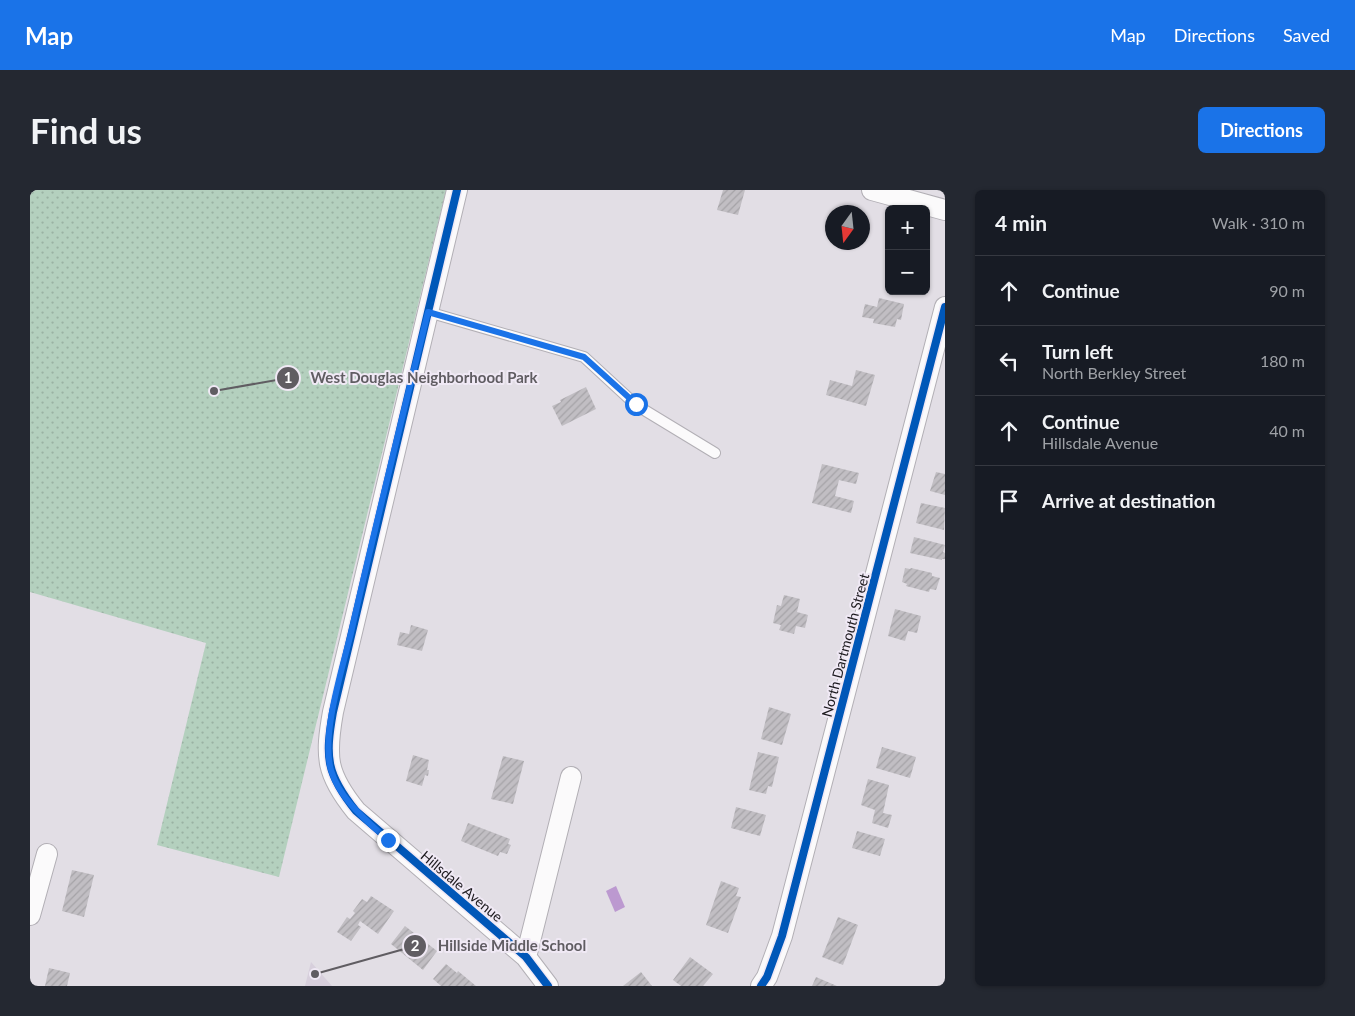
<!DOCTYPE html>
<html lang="en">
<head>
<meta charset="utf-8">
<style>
	body { margin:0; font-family:Lato,sans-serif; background:#242831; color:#f1f3f6 }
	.controls { position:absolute; right:15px; top:15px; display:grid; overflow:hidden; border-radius:8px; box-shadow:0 1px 4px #0004 }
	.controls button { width:45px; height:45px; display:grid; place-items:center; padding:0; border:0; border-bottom:1px solid #363941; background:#171b24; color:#f1f3f6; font:25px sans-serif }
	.compass { position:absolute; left:795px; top:15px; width:45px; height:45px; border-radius:50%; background:#171b24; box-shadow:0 1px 4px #0004; rotate:195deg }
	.stop { position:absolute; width:15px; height:15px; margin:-11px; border:4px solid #1a73e8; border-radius:50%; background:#fff }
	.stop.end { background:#1a73e8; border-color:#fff; box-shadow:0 1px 5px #0008 }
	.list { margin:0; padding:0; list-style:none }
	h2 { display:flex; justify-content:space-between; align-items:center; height:65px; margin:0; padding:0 20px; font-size:21px }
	h2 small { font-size:16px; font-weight:400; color:#9ea1a6 }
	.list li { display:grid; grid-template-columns:32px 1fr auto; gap:15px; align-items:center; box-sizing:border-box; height:70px; padding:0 20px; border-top:1px solid #363941 }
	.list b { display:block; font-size:19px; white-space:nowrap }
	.list p { margin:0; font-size:16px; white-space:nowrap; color:#9ea1a6 }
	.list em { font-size:16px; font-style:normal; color:#9ea1a6 }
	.icon { flex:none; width:28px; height:28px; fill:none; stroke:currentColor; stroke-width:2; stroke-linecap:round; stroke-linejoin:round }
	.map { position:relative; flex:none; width:915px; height:796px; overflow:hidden; border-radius:8px }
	header { display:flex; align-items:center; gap:30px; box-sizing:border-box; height:70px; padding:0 25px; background:#1a73e8; color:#fff }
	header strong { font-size:24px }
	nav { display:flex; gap:28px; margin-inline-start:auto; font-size:18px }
	.intro { display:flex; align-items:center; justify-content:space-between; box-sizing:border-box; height:120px; padding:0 30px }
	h1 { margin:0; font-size:35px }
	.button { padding:12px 22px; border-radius:8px; background:#1a73e8; color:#fff; font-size:18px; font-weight:700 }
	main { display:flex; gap:30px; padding:0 30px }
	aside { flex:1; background:#171b24; border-radius:8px; box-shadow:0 1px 4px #0004 }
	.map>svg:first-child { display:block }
	.built { fill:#d7cfdc }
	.park { fill:url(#park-dots) }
	.water { fill:#bc99d0 }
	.building { fill:url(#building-hatch) }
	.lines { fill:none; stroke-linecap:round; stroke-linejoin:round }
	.service-casing { stroke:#b2afb5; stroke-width:12 }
	.minor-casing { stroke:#b2afb5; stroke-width:22 }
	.service { stroke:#fbfafb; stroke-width:10 }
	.minor { stroke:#fbfafb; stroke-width:20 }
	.cycleway-casing { stroke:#f0e9f5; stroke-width:11 }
	.cycleway { stroke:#0057b8; stroke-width:8 }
	.route { stroke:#1a73e8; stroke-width:6 }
	.labels { text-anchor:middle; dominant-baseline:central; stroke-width:4; stroke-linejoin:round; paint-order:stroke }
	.street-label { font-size:14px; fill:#1a181c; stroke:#f0e9f5 }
	.leader { fill:none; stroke:#605d62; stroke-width:2 }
	.callout-dot { fill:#605d62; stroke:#f0e9f5; stroke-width:2 }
	.mark-label { font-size:15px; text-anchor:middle; font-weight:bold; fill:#fff }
	.callout-label { font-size:15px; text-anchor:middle; font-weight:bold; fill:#605d62; stroke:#f0e9f5; stroke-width:4; stroke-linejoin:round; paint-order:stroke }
</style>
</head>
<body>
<header>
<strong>Map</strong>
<nav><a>Map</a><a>Directions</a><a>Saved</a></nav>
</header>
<div class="intro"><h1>Find us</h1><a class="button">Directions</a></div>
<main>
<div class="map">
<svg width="915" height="796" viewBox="0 0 915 796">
	<defs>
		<pattern id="park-dots" width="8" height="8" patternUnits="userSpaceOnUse" patternTransform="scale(1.25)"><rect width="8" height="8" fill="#b4d0be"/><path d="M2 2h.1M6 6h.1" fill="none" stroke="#9ab2a3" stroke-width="1.8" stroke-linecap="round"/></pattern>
		<pattern id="building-hatch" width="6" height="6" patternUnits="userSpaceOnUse" patternTransform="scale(1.25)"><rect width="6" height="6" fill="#c1bec3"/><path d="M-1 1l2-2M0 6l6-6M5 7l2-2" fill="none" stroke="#a5a3a7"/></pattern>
	</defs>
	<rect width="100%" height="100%" fill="#e2dee5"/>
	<!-- built -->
	<path class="built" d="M281,772L302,796H275Z"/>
	<!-- park -->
	<path class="park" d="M0,0H416L249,687L127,655L176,453L0,402Z"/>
	<!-- water -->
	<path class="water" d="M586,696L595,717L585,722L576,701Z"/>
	<!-- building -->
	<path class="building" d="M693,0H715L708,25L687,20Z
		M849,108L874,114L871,130L867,129L865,137L843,133L844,129L832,127L835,114L847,117Z
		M826,180L845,185L836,216L796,205L800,190L822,196Z
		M556,197L566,219L532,236L522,216L531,212L530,210Z
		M792,274L829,283L826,294L809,290L805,306L824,311L821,323L782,313Z
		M906,282L915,284V305L900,301Z
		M891,313L915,318L914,340L886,333Z
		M884,347L915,355L913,362L915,363V369H912V370L880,363Z
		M875,378L880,379L881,378L902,383V386L910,388L906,400L900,399L899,402L876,396L877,394L872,392Z
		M754,405L770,409L767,422L778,425L775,438L766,436L764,444L749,440L751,435L743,433L747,415L751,416Z
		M865,419L891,426L887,443L878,441L875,451L858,446Z
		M381,435L398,440L392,461L367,455L370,442L379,444Z
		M739,517L761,524L752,555L731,549Z
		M852,557L886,567L880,588L846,578Z
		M728,562L749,567L742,597L738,596L736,604L719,600Z
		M383,565L399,570L397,580H399L398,586L395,585L392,596L376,591Z
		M473,566L494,571L483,614L461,609Z
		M838,589L859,595L853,623L862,625L858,638L842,633L845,620L831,615Z
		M706,617L736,625L730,646L701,638Z
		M438,633L480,649L478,654L481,655L477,664L470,662L468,666L431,651Z
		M827,641L855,649L850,666L822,658Z
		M42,680L64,685L54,727L32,721Z
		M691,691L709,698L706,706L711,707L698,743L676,735Z
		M341,706L364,721L348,744L330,731L328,735L331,737L321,751L307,742L317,727L320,729L325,723L323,721L332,709L337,712Z
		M808,727L828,735L813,775L792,767Z
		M375,736L407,761L393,780L361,754Z
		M660,767L683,784L673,796H651L643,790Z
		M416,774L427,783L428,781L446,796H411L403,789Z
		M19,778L40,783L37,796H15Z
		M611,782L622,796H593Z
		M786,787L807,796H782Z"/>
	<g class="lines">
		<defs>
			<path id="service" d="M398,122L554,167L606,215L685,263"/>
			<path id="minor" d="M427,0L303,522C295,567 296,584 326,621L496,767L518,796
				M842,0L915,20
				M0,725L17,664
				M496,767L541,587
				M731,796L737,787L752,746L915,117"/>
		</defs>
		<!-- service casing -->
		<use href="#service" class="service-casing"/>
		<!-- minor casing -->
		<use href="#minor" class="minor-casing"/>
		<!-- service -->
		<use href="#service" class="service"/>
		<!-- minor -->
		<use href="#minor" class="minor"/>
		<defs>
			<path id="cycleway" d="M427,0L303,522C295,567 296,584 326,621L496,767L518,796
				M731,796L737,787L752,746L915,117"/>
		</defs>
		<!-- cycleway casing -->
		<use href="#cycleway" class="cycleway-casing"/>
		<!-- cycleway -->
		<use href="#cycleway" class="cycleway"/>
	</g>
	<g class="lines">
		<!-- route -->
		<path class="route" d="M358,650C336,630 310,610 301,580C291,544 312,480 321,443C345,336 372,229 398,122L554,167L606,214"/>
	</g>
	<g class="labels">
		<!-- street labels -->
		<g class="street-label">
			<text transform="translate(815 455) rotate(-75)">North Dartmouth Street</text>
			<text transform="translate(432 696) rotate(40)">Hillsdale Avenue</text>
		</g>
	</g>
	<!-- callouts -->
	<path class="leader" d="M184 201L258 188M285 784L385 756"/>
	<g class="callout-dot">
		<circle cx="184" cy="201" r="5"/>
		<circle cx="285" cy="784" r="5"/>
		<circle cx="258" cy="188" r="12"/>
		<circle cx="385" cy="756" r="12"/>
	</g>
	<g class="mark-label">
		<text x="258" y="193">1</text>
		<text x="385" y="761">2</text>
	</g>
	<g class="callout-label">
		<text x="394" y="193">West Douglas Neighborhood Park</text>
		<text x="482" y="761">Hillside Middle School</text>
	</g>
</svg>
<div class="controls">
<button>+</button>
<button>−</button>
</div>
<svg class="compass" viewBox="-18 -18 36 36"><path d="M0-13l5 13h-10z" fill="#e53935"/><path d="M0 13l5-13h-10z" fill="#9ea1a6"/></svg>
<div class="stop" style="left:606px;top:214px"></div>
<div class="stop end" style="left:358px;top:650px"></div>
</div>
<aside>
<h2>4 min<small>Walk · 310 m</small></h2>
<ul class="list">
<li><svg class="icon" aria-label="ahead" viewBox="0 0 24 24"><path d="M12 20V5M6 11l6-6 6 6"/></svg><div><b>Continue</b></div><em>90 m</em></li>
<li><svg class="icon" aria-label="left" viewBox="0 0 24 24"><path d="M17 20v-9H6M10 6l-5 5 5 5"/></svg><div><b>Turn left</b><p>North Berkley Street</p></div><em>180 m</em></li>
<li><svg class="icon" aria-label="ahead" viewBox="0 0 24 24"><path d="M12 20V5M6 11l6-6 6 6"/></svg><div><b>Continue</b><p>Hillsdale Avenue</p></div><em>40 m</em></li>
<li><svg class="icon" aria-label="arrive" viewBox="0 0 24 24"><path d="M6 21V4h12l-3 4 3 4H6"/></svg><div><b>Arrive at destination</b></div></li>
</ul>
</aside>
</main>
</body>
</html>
